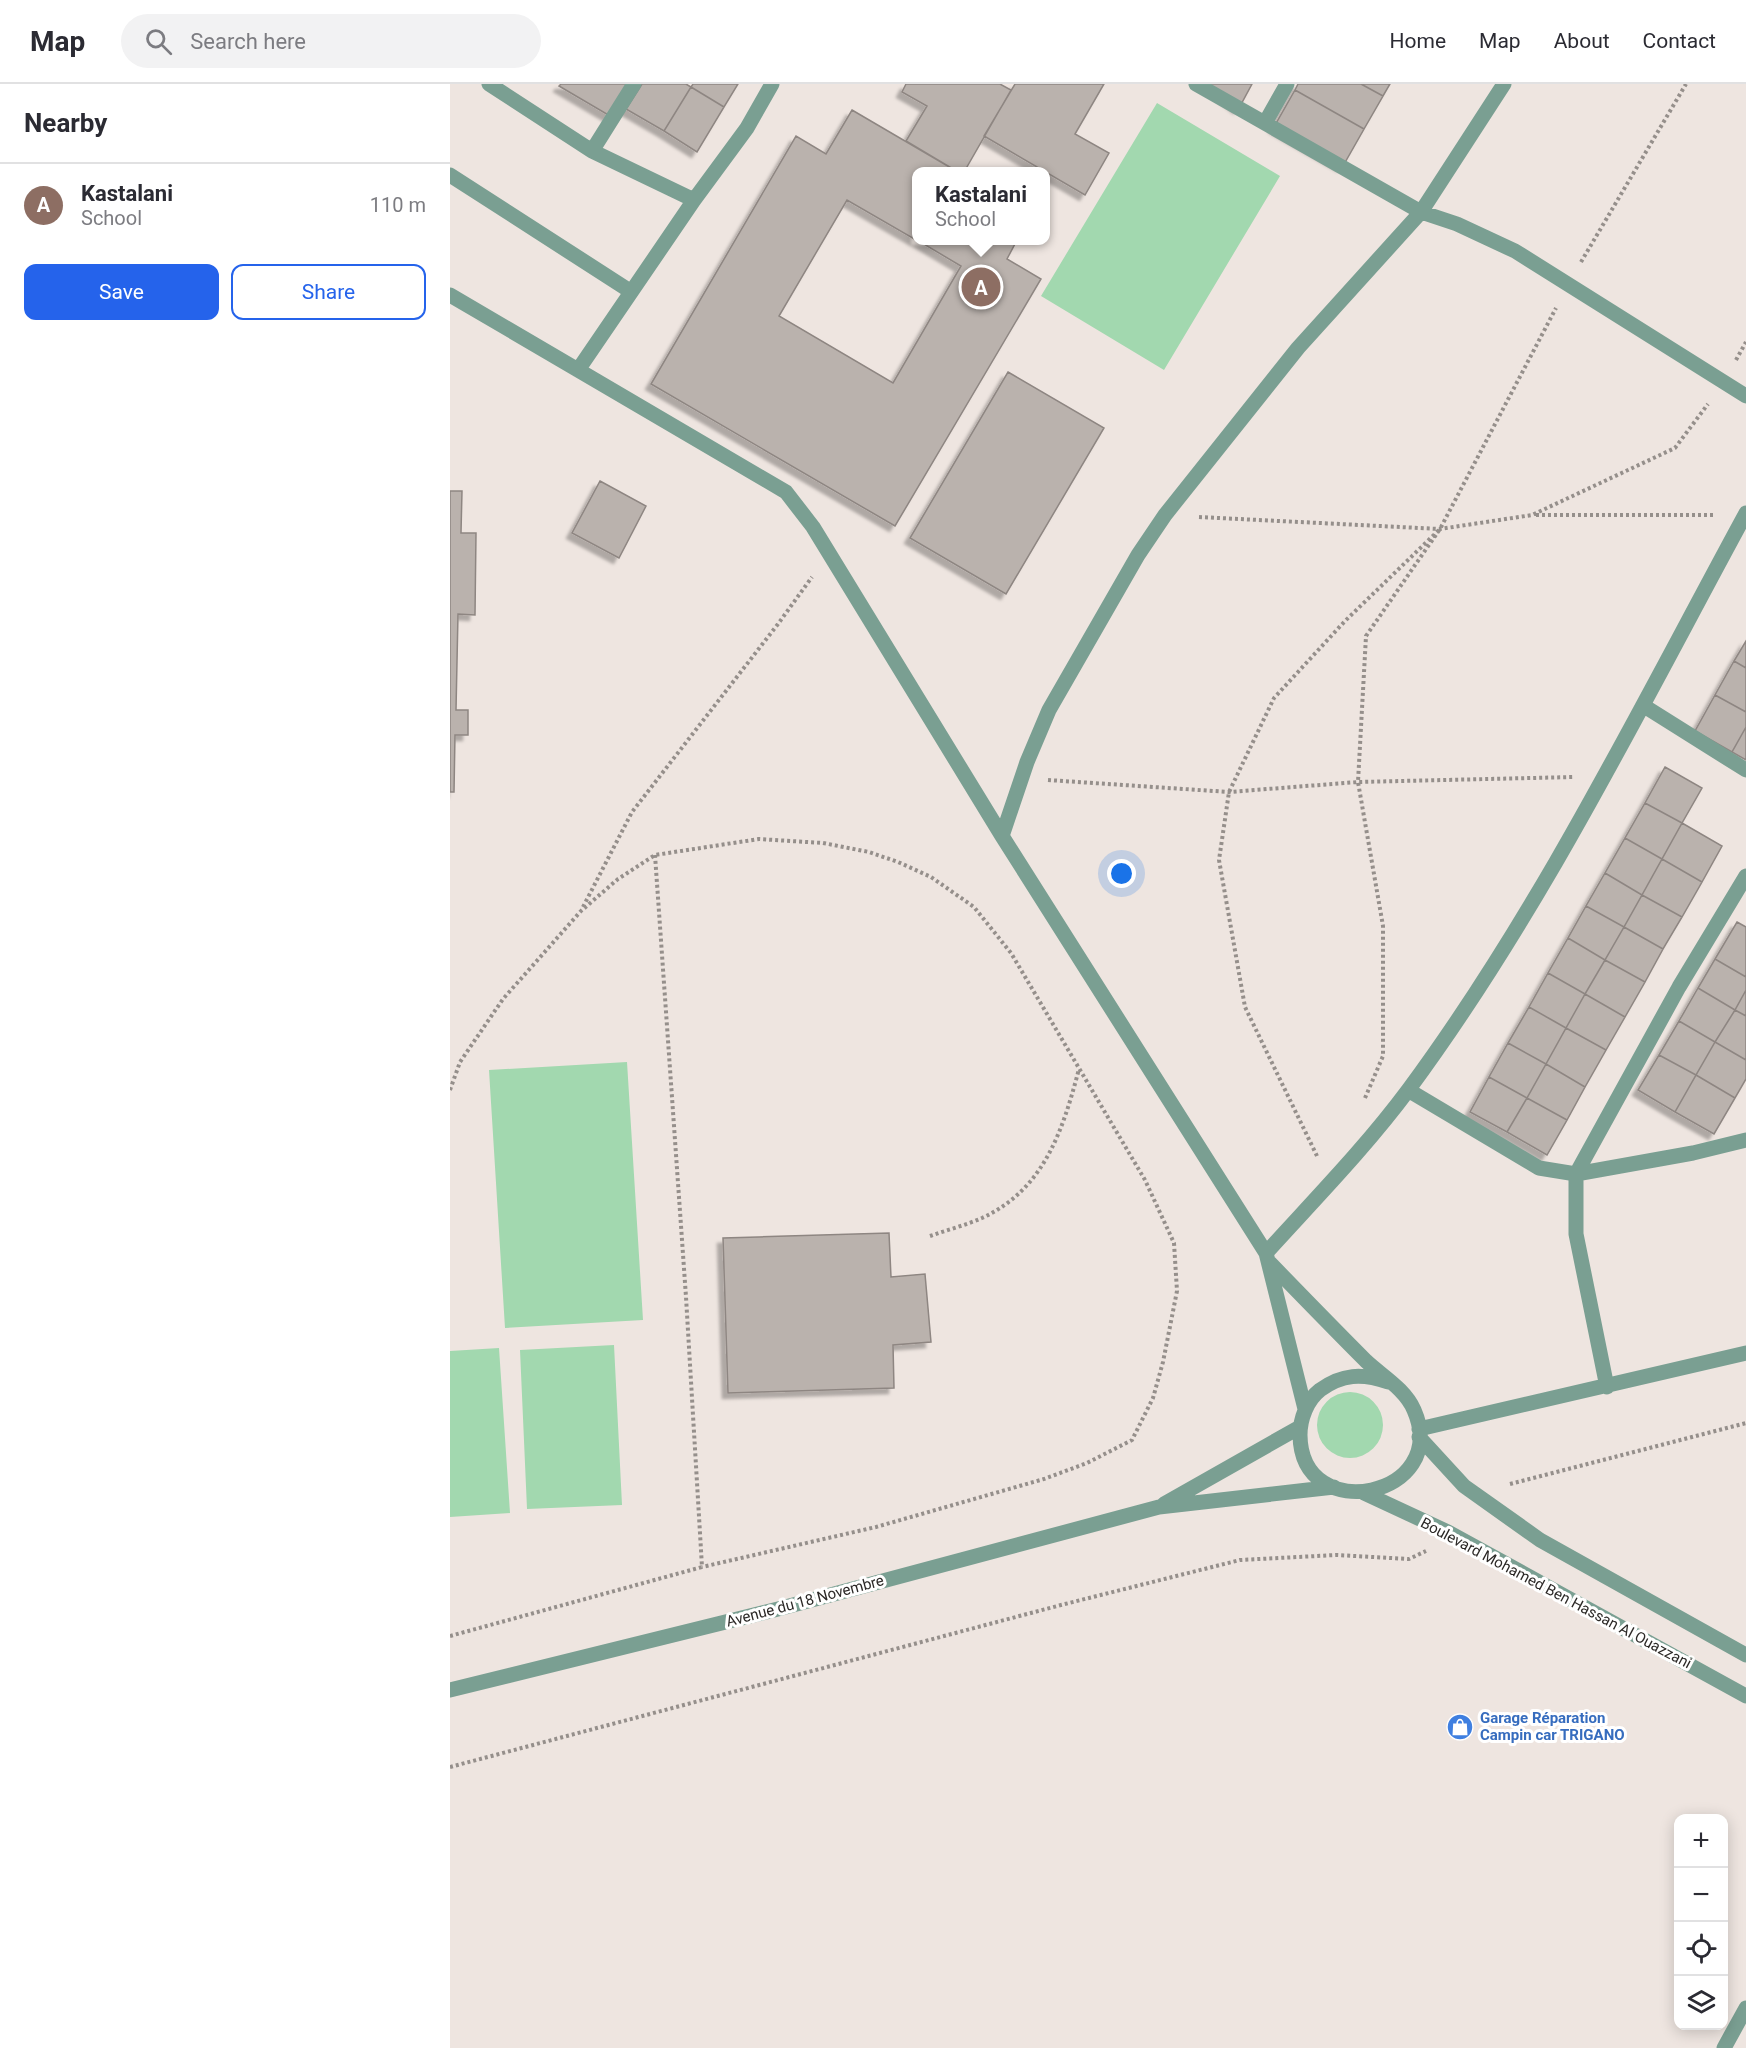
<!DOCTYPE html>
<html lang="en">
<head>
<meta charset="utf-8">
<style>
	body { margin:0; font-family:Roboto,sans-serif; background:#f2f2f3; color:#2b2b33 }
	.controls { position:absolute; right:18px; bottom:18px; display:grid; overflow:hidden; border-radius:12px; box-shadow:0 3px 15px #0003 }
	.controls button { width:54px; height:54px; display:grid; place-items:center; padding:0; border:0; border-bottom:2px solid #e1e1e2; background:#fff; color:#2b2b33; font:30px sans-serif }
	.you { position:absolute; left:672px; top:790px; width:21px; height:21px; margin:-15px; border:4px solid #fff; border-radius:50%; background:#1a73e8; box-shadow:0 0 0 9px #1a73e833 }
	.badge { display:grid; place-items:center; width:39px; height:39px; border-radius:50%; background:#2563eb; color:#fff; font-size:20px; font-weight:700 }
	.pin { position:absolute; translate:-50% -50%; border:3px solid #fff; box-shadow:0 2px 6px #0006 }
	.popup { position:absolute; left:462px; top:83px; width:138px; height:78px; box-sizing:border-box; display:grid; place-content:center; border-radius:12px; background:#fff; filter:drop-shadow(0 2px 4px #0005); font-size:20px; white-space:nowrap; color:#7c7c81 }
	.popup b { font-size:22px; color:#2b2b33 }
	.popup::after { content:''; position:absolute; left:50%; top:100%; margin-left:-12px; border:12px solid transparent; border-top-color:#fff }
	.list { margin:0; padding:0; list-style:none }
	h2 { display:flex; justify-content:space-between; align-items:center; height:78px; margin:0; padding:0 24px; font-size:26px }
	h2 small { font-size:20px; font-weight:400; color:#7c7c81 }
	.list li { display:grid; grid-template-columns:39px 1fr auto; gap:18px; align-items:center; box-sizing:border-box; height:84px; padding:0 24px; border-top:2px solid #e1e1e2 }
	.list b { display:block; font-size:22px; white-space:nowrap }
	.list p { margin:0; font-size:20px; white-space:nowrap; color:#7c7c81 }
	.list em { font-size:20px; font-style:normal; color:#7c7c81 }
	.actions { display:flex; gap:12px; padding:18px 24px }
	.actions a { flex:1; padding:14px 0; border:2px solid #2563eb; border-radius:12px; text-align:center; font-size:21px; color:#2563eb }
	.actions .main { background:#2563eb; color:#fff }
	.icon { flex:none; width:33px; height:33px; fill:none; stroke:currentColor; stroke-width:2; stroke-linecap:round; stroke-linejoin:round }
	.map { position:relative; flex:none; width:1296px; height:1964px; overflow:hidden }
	header { display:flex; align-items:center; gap:36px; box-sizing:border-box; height:84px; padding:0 30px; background:#fff; border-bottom:2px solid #e1e1e2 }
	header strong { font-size:28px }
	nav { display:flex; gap:33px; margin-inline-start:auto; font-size:21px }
	.search { width:420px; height:54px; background:#f2f2f3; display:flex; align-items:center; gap:15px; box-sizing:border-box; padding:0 21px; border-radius:33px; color:#7c7c81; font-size:22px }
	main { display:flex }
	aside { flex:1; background:#fff }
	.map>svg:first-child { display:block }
	.green { fill:#a2d8af }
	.building { fill:#bab2ad; stroke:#8e8682; stroke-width:1.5; filter:url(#shadow) }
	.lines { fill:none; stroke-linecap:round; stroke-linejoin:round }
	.path { stroke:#958f8b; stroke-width:4; stroke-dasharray:3 3; stroke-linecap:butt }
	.minor { stroke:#7a9f92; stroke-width:15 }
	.labels { text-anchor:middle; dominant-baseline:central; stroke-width:6; stroke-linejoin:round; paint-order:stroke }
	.street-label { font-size:15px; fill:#2b2826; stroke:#fff }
	.shop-label { font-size:15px; font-weight:bold; fill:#366cbe; stroke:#fff; text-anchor:start }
</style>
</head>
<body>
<header>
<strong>Map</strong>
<div class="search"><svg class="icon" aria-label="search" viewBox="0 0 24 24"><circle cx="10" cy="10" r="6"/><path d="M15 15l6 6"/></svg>Search here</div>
<nav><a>Home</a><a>Map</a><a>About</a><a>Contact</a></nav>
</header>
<main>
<aside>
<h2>Nearby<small></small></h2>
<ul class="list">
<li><span class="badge" style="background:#8d6e63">A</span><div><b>Kastalani</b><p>School</p></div><em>110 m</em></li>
</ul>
<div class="actions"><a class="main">Save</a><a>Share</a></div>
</aside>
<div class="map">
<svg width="1296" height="1964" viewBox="0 0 1296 1964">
	<defs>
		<filter id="shadow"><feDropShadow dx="-5.5" dy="5.5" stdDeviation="1.5" flood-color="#0004"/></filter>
	</defs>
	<rect width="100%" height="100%" fill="#eee5e0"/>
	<!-- green -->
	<path class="green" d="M707,19L830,92L714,286L591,212Z
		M177,978L193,1236L55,1244L39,986Z
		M164,1261L172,1421L77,1425L70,1266Z
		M49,1264L60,1429L0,1433V1267Z
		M867 1341a33 33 0 1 1 66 0a33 33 0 1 1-66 0Z"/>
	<!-- building -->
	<path class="building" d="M111,0H178L160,32L109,2Z
		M192,0H236L241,3L214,47L176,25Z
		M243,0H288L274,23L241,3Z
		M456,0H550L561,6L514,88H508L456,57L477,22L452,8Z
		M565,0H654L625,50L659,69L635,111L534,52Z
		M759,0H802L789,24Z
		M848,0H911L933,12L914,45L845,6Z
		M911,0H940L933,12Z
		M241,3L274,23L247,68L214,47Z
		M845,6L914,45L893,82L824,43Z
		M402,26L508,88H466V156L397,116L329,232L443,299L511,182L467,156H567L557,175L591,195L445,442L201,300L346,52L376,70Z
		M558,288L654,344L556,510L460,454Z
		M150,397L196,422L169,474L122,449Z
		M0,407H12L11,449H26L25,531L8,530L6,626H18V651H5L4,708H0Z
		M1296,557V584L1284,577Z
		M1284,577L1296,584V628L1265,611Z
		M1265,611L1296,628V643L1282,668L1245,647Z
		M1296,643V676L1282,668Z
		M1215,683L1252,704L1232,739L1195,719Z
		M1195,719L1232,739L1212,775L1175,754Z
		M1232,739L1272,762L1252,798L1212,775Z
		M1175,754L1212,775L1192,811L1155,789Z
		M1212,775L1252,798L1232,833L1192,811Z
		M1155,789L1192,811L1174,843L1136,822Z
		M1192,811L1232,833L1213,865L1174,843Z
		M1136,822L1174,843L1155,876L1118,854Z
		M1287,838L1296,843V893L1265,875Z
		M1174,843L1213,865L1195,898L1155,876Z
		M1118,854L1155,876L1135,910L1098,889Z
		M1265,875L1296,893V906L1285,926L1248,904Z
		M1155,876L1195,898L1175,933L1135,910Z
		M1098,889L1135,910L1116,944L1079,923Z
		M1248,904L1285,926L1265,958L1229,937Z
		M1296,906V932L1285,926Z
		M1135,910L1175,933L1156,966L1116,944Z
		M1079,923L1116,944L1096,980L1058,959Z
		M1285,926L1296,932V976L1265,958Z
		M1229,937L1265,958L1246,991L1209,971Z
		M1116,944L1156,966L1135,1003L1096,980Z
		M1265,958L1296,976V995L1285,1014L1246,991Z
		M1058,959L1096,980L1077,1014L1039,993Z
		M1209,971L1246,991L1225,1028L1188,1006Z
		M1096,980L1135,1003L1117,1036L1077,1014Z
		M1246,991L1285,1014L1264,1050L1225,1028Z
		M1039,993L1077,1014L1057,1048L1020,1028Z
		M1077,1014L1117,1036L1097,1071L1057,1048Z
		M439,1149L441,1193L475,1190L481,1258L443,1261L444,1304L278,1309L273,1154Z"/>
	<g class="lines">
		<!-- path -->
		<path class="path" d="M1131,178L1236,0
			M1286,276L1296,258
			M1086,431H1264
			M749,433L990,445L1082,431L1225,364L1258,320
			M598,696L779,708L908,698L1124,693
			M133,823L182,728L328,540L362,493
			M0,1006L10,978L53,915L131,827L168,795L205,771L309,755L373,759L419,768L448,778L481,793L524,823L561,869L695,1096L724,1159L727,1207L713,1278L703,1314L682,1356L637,1379L594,1395L426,1443L252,1483
			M915,1014L933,972V842L908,698L916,552L990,445L1106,224
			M867,1072L795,923L769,776L779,708L824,614L895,537L990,445
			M480,1152C497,1146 516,1141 532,1134C595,1105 613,1045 629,985
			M1060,1400L1296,1339
			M0,1552L252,1483L236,1213L205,771
			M0,1683L611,1521L790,1476L886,1471L959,1475L976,1467"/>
		<!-- minor -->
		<path class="minor" d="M39,0L142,67L244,116
			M322,0L297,44L244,116L128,286L336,408L363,443L552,752L816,1169L855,1325
			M746,0L971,128L1007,140L1065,167L1296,312
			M815,39L837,0
			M142,67L184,0
			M0,91L180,207
			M0,211L128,286
			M1194,622L1296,686
			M552,752L577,678L599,626L688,471L715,431L848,264L971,128L1054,0
			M958,1006L1089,1084L1126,1090L1243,1069L1296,1056
			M816,1169C864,1116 916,1063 959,1005C1091,826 1190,624 1296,429
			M820,1179C852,1212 884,1245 916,1277C932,1292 955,1305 964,1326C1002,1413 851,1444 850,1351C850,1335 857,1316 870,1306C892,1290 912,1289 938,1298
			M1157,1303L1126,1150V1090L1229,903L1296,792
			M969,1345L1296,1269
			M969,1353L1014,1402L1090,1456L1296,1571
			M914,1409L998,1448L1296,1612
			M714,1420L850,1343
			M0,1606L328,1525L709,1423L884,1403
			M1274,1964L1296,1924"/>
	</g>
	<!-- icons -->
	<defs>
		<symbol id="shop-disc" viewBox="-11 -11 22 22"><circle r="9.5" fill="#3f7fe0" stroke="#fff"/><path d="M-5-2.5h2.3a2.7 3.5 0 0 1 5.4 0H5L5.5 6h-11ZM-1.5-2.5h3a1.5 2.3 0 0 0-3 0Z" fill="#fff"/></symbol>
	</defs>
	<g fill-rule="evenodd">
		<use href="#shop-disc" x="995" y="1628" width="30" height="30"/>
	</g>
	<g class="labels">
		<!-- street labels -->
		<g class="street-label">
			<text transform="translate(1106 1509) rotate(28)">Boulevard Mohamed Ben Hassan Al Ouazzani</text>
			<text transform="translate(355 1517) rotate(-15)">Avenue du 18 Novembre</text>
		</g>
		<!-- shop labels -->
		<g class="shop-label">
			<text x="1030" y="1634">Garage Réparation<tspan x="1030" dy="17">Campin car TRIGANO</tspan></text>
		</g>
	</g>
</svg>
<div class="controls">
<button>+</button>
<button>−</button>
<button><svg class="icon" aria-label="locate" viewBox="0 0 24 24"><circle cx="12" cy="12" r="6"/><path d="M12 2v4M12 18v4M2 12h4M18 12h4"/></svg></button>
<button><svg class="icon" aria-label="layers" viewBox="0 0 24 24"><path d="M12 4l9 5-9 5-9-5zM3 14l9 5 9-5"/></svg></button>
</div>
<div class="you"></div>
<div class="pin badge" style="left:531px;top:203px;background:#8d6e63">A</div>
<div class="popup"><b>Kastalani</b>School</div>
</div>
</main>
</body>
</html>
